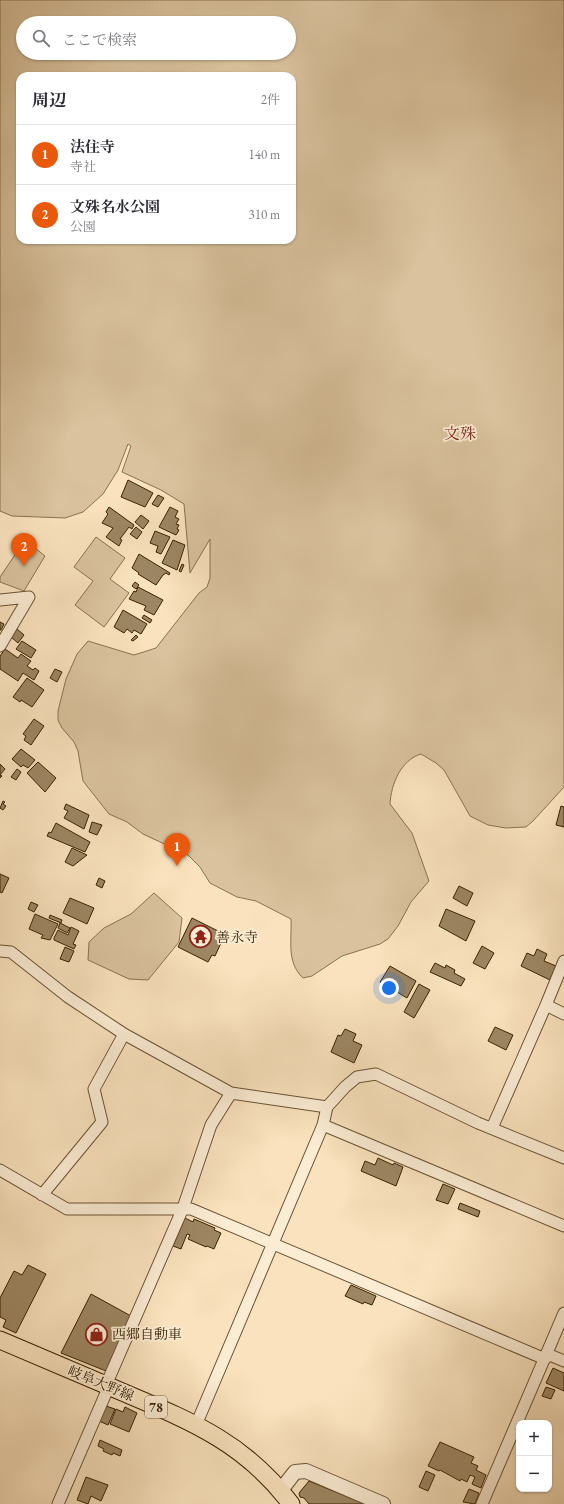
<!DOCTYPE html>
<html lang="ja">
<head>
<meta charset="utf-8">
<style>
	body { margin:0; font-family:"EB Garamond","Noto Serif JP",serif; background:#f7f7f7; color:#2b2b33 }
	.controls { position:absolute; right:12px; bottom:12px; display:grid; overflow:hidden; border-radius:8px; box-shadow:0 1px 3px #0004 }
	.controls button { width:36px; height:36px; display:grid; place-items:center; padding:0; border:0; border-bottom:1px solid #e1e1e2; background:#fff; color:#2b2b33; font:20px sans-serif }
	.you { position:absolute; left:389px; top:988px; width:14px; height:14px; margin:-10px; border:3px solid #fff; border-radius:50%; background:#1a73e8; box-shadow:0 0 0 6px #1a73e833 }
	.badge { display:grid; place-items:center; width:26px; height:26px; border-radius:50%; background:#ea580c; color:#fff; font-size:13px; font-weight:700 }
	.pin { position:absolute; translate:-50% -33px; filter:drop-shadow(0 1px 2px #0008) }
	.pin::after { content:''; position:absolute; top:21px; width:14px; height:12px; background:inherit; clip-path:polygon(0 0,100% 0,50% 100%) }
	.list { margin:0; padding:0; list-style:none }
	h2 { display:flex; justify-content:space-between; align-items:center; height:52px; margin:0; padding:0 16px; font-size:17px }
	h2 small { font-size:13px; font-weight:400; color:#7c7c81 }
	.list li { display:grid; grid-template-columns:26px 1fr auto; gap:12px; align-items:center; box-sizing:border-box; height:60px; padding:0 16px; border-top:1px solid #e1e1e2 }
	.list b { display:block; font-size:15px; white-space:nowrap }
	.list p { margin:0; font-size:13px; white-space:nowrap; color:#7c7c81 }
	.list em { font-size:13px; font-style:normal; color:#7c7c81 }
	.icon { flex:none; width:22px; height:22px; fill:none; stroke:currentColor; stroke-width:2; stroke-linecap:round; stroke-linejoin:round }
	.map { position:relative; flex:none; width:564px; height:1504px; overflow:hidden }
	.search { position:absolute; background:#fff; box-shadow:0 1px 3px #0004; left:16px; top:16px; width:280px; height:44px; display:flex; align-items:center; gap:10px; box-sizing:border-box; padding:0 14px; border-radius:22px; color:#7c7c81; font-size:15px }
	.panel { position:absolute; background:#fff; box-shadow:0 1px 3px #0004; left:16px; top:72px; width:280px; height:172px; border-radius:12px }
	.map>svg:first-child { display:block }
	.green { fill:#d9c29d; stroke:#8a7250; fill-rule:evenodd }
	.building { fill:#9d8663; stroke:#3a2302 }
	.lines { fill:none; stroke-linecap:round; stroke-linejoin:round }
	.minor-casing { stroke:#6a5331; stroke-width:13 }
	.tertiary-casing { stroke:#6a5331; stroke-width:16 }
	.primary-casing { stroke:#3a2302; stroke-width:19 }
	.minor { stroke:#fbecd4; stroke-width:11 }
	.tertiary { stroke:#fbecd4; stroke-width:14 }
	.primary { stroke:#f9e2bd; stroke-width:17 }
	.labels { text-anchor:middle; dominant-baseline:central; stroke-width:3.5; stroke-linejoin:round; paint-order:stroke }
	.shield { fill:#fbecd4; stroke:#745f41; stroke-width:1 }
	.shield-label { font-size:13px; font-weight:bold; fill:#3a2302 }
	.poi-label { font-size:14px; fill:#3a2302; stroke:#fbecd4; text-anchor:start }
	.street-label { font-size:14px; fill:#3a2302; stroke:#fbecd4 }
	.quarter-label { font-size:16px; fill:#7a1f14; stroke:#fbecd4 }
</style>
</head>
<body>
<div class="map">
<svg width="564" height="1504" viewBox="0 0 564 1504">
	<rect width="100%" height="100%" fill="#f9e2bd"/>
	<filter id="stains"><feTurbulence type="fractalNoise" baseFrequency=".005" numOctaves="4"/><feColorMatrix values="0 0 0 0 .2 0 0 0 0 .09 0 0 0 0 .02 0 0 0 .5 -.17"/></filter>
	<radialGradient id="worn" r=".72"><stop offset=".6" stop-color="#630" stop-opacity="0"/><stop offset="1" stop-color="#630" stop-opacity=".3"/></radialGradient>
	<!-- green -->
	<path class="green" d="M0,0H564V787L533,821L526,827L506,828L488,825L470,816L444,770L436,763L421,754C401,760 391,784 390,804L412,833L429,881L411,902L398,926L388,939L380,944L342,956L312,976L303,978C286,962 292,940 291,919L256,901L237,897L210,883L200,867L188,855L143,834L127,822L109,814L83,781L78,751L74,742L62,728L58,720V711L66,679L77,654L88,641L134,655L156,648L199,593L207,587L210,578V539L190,573L184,504L161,490L122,472L131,446L128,444L118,470L103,494L83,512L65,518L12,516L0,511ZM23,23H289V53H23ZM20,76H292V240H20Z
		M96,537L125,558L110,579L129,593L104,627L75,605L93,581L74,567Z
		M25,540L45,556L24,591L0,582V577Z
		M154,893L182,918L179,942L148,980L129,979L88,960L89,942L104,928L131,914Z"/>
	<!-- building -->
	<path class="building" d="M128,480L153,493L145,507L121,497Z
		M158,495L164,498L158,507L152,504Z
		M109,507L134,525L132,529L129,527L120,539L122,540L119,546L106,537L113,528L102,523L108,514L106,512Z
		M170,507L178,511L175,517L179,519L176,524L179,525L177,529L179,530L176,535L159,527Z
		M141,515L149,521L143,529L135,522Z
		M136,527L142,532L137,539L130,534Z
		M155,531L170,537L161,554L156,552L158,546L150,543Z
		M173,540L185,545L177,570L162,563Z
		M139,554L170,573L169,575L166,573L163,575L156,585L138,574L139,573L132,568Z
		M182,564L184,565L181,572L179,571Z
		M135,582L139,585L136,589L132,586Z
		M138,587L163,600L154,615L144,610L146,606L129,599L134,591L136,592Z
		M123,610L147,624L141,634L134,630L132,633L127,629L124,633L114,627Z
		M144,615L152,620L150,623L142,618Z
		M0,622L4,624L1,630H0Z
		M17,629L24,635L18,643L11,637Z
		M136,635L138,637L133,641L131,640Z
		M22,641L36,650L31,658L16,649Z
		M5,649L18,658L21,654L31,661L27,666L33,670L35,668L39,671L34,680L23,673L18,681L0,669V656Z
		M55,669L62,672L57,682L50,678Z
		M27,678L44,690L32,707L21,700L20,702L13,697Z
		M34,719L44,726L31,745L24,740L26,736L23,734Z
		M21,749L35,760L28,768L23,765L21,767L12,759Z
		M38,762L56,778L45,792L27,773Z
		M0,764L5,769L0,775L2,776L0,778Z
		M17,769L21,772L16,780L11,777Z
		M3,801L5,802L3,804L6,806L3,810L0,808Z
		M66,804L89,815L84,829L64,818L68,811L64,809Z
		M561,806L564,807V827L556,825Z
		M92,822L102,825L97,835L89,832Z
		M56,823L90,842L85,852L47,836L49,832L51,833Z
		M72,848L87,855L73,866L65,862Z
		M0,874L9,878L2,893L0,892Z
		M99,878L105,881L102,888L96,885Z
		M459,886L473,893L467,906L453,898Z
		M70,898L94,908L87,924L63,913Z
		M31,902L38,905L34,912L28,909Z
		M446,909L475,921L466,941L439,926Z
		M35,914L58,924L50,940L41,938L43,935L29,929Z
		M50,915L62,920L61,923L49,918Z
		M192,918L222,933L218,942L221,943L215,956L212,955L208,962L178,947Z
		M60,923L70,928L67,933L58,928Z
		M71,927L79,931L73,944L76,945L74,949L54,940V938L58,930L68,935Z
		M482,946L494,953L485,969L473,963Z
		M65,947L74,951L69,962L60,959Z
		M537,949L547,954L544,961L556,966L550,980L521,966L527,953L534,956Z
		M435,963L445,968L446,965L455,970L454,973L465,979L461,986L430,972Z
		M390,966L416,981L407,998L380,982Z
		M419,984L430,990L414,1018L404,1012Z
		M495,1027L513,1035L506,1050L488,1041Z
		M345,1029L356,1034L353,1041L362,1045L354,1063L331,1052L338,1035L341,1036Z
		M378,1158L393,1165L394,1163L403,1167L396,1186L361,1171L365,1161L375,1165Z
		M443,1184L455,1189L448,1204L436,1200Z
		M460,1203L480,1211L478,1217L458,1209Z
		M185,1218L193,1222L194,1219L215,1228L214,1230L221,1233L214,1249L207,1246L206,1247L188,1239L190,1235L187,1234L181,1249L173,1246Z
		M28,1265L46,1274L16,1333L3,1327L6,1320L0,1317V1298L14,1271L22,1275Z
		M351,1285L376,1296L372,1305L364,1302L363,1304L345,1296Z
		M91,1294L131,1316L106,1371L61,1353Z
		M553,1368L564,1373V1391L546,1383Z
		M546,1387L555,1390L551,1399L542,1396Z
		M106,1406L115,1409L108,1425L99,1421Z
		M125,1407L137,1413L129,1432L110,1424L116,1409L123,1412Z
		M100,1440L122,1450L120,1456L113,1453L112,1455L103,1451L104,1449L98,1446Z
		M440,1442L474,1457L471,1463L478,1466L476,1470L486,1475L481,1488L472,1484L475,1477L470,1475L467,1482L461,1479L460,1481L440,1470L439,1471L428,1466Z
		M426,1471L435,1475L428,1491L419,1487Z
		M86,1477L108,1485L101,1501L91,1496L88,1504L77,1500Z
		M309,1481L365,1504H309L304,1498L300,1497L299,1493Z
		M469,1489L479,1493L475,1504L463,1502Z"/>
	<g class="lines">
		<defs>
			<path id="minor" d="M0,600L29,597L0,646
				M0,951L11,952L68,997L124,1034L231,1093L327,1107
				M546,1005L564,1014
				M323,1125L564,1226
				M492,1128L546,1005L564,961
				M0,1170L67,1209H191L545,1359
				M42,1195L102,1122L94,1089L124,1034
				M547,1354L564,1361
				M106,1385L183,1208L211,1125L231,1093
				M196,1425L323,1125L327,1107L345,1087L357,1077L376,1074L478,1123L564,1158
				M58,1504L109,1386
				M482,1504L564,1313"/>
			<path id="tertiary" d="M281,1490L295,1472L306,1471L383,1504"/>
			<path id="primary" d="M0,1340C42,1358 85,1376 127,1394C193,1422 246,1444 291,1504"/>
		</defs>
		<!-- minor casing -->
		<use href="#minor" class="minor-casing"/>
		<!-- tertiary casing -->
		<use href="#tertiary" class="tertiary-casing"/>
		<!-- primary casing -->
		<use href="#primary" class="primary-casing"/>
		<!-- minor -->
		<use href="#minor" class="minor"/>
		<!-- tertiary -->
		<use href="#tertiary" class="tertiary"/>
		<!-- primary -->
		<use href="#primary" class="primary"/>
	</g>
	<!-- icons -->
	<defs>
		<symbol id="temple-ring" viewBox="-11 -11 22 22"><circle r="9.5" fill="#fbecd4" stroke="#8f2418" stroke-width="1.5"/><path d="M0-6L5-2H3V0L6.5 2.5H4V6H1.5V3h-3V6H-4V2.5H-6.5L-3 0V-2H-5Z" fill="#8f2418"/></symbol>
		<symbol id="shop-ring" viewBox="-11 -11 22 22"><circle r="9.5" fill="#fbecd4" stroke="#8f2418" stroke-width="1.5"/><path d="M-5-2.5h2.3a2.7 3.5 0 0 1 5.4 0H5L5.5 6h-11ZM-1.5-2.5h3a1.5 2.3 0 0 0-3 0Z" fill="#8f2418"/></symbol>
	</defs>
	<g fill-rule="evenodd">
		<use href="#temple-ring" x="188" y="924" width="25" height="25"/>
		<use href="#shop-ring" x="84" y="1322" width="25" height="25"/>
	</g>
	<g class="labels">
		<!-- shield labels -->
		<rect class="shield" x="145" y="1396" width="22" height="22" rx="3"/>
		<g class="shield-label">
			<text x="156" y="1407">78</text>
		</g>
		<!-- poi labels -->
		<g class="poi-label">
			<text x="216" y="937">善永寺</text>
			<text x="112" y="1334">西郷自動車</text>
		</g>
		<!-- street labels -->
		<g class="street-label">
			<text transform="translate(101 1383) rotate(23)">岐阜大野線</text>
		</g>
		<!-- quarter labels -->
		<g class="quarter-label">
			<text x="460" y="433">文殊</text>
		</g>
	</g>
	<rect width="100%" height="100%" filter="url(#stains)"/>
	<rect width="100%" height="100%" fill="url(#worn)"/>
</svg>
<div class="controls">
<button>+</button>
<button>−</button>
</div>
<div class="you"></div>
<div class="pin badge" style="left:177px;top:866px">1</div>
<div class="pin badge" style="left:24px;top:566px">2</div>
<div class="search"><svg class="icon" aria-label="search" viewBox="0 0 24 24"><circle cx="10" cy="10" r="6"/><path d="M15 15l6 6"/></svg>ここで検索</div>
<section class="panel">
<h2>周辺<small>2件</small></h2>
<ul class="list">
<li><span class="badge">1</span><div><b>法住寺</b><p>寺社</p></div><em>140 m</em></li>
<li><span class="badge">2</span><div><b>文殊名水公園</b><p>公園</p></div><em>310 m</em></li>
</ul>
</section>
</div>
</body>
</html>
